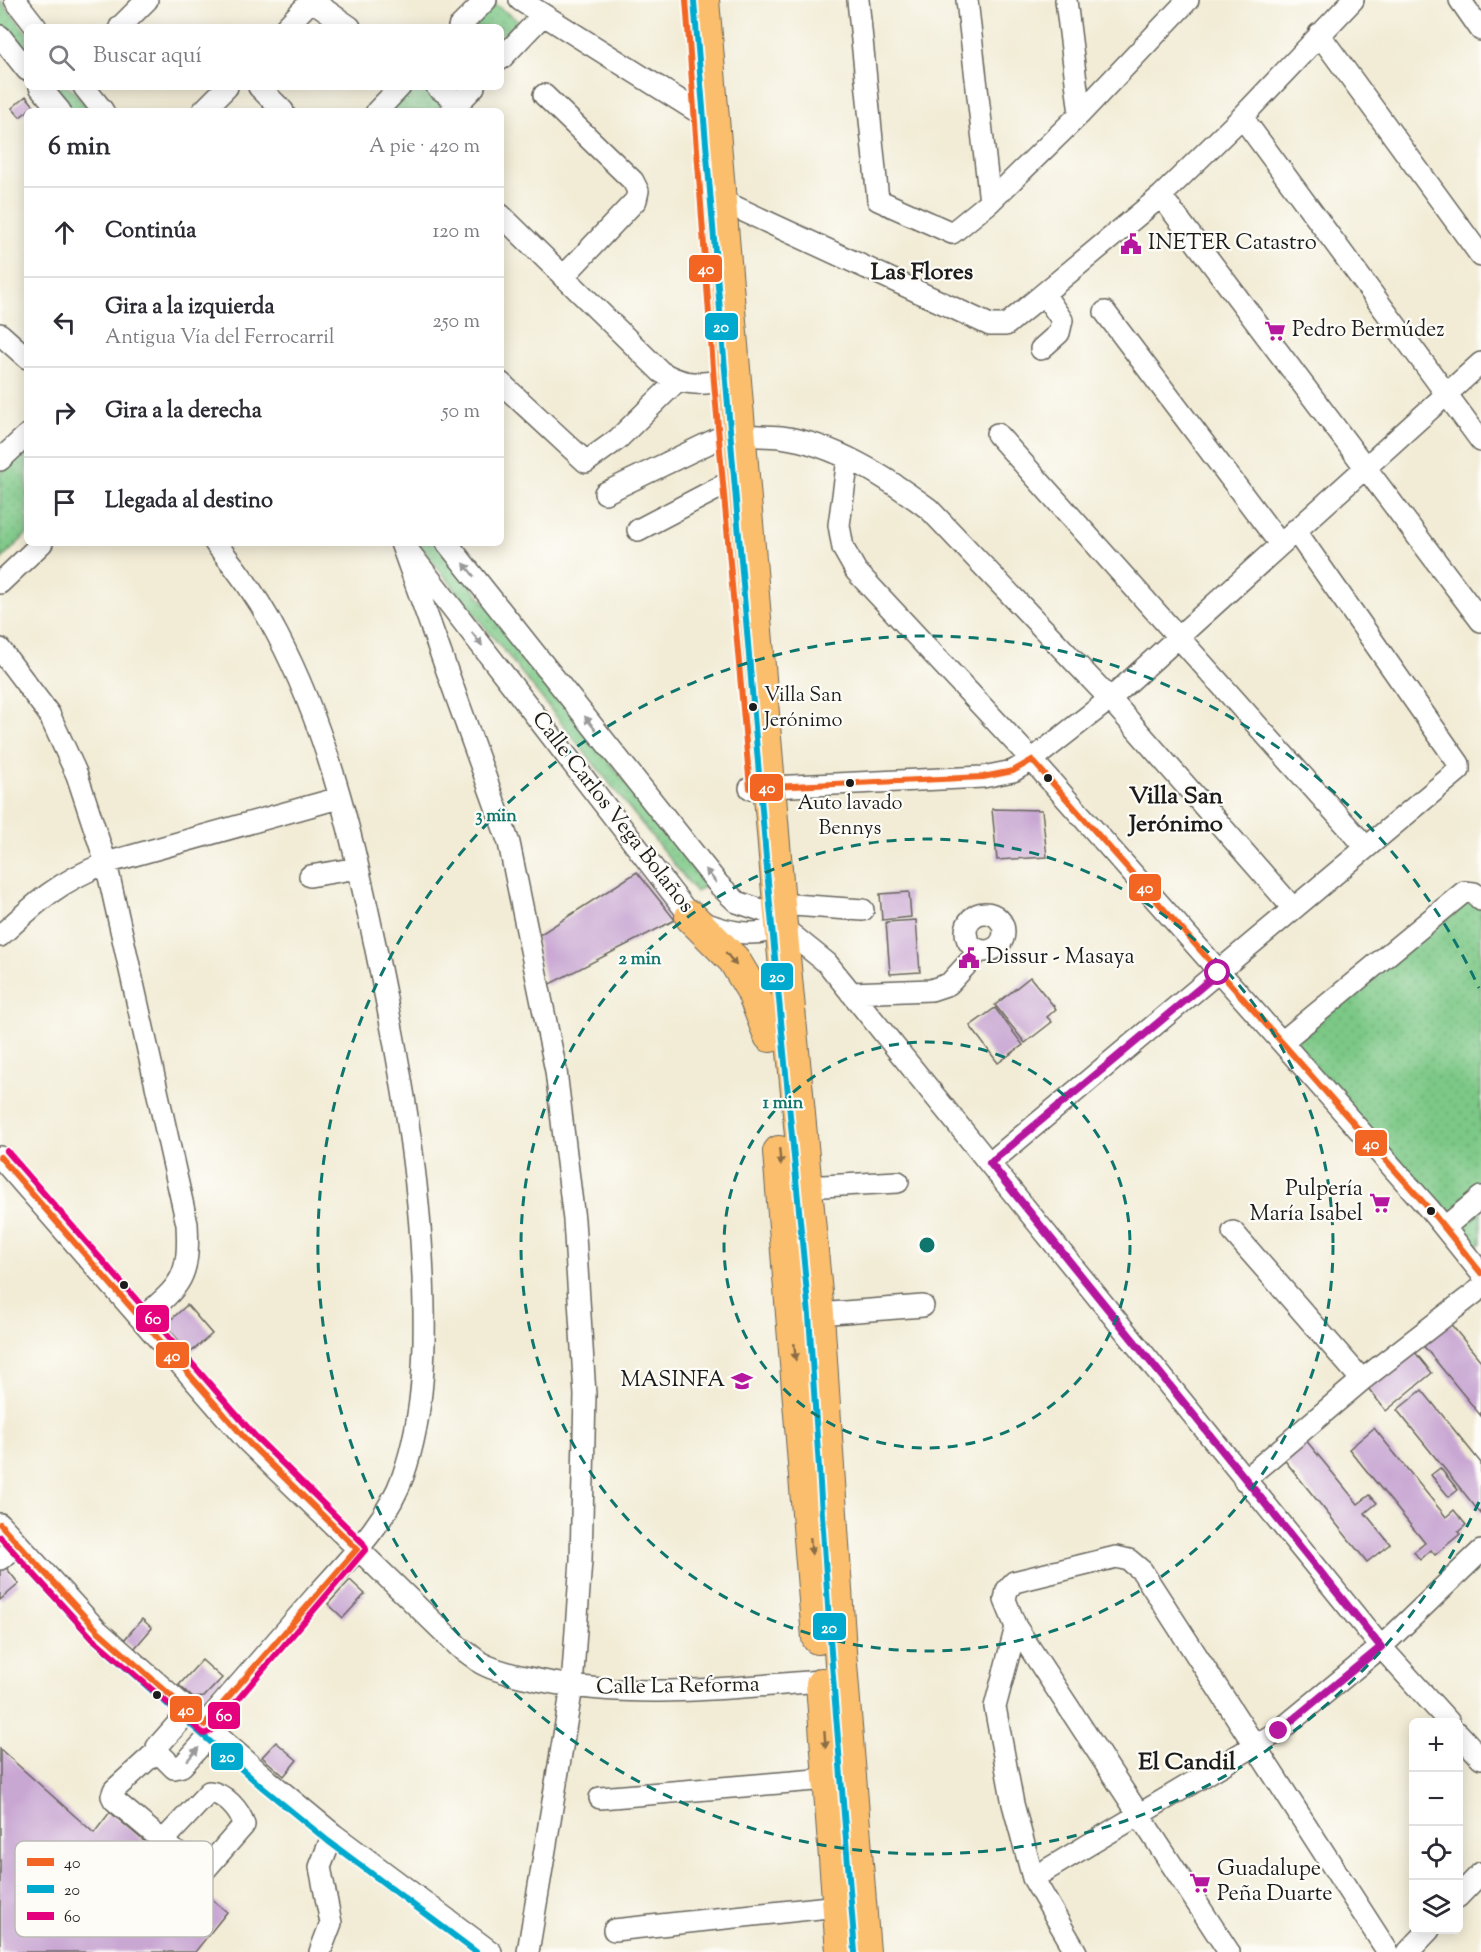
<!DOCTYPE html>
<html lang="es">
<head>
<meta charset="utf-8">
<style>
	body { margin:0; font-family:"Sorts Mill Goudy",serif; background:#f7f7f7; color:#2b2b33 }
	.controls { position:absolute; right:18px; bottom:18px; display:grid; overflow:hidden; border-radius:9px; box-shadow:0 3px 15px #0003 }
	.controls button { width:54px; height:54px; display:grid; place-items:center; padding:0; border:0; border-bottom:2px solid #e1e1e2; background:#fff; color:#2b2b33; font:30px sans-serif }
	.stop { position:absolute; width:18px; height:18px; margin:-14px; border:4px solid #b5179e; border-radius:50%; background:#fff }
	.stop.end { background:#b5179e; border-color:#fff; box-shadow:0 2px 6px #0008 }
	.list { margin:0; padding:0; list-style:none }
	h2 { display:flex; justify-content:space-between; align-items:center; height:78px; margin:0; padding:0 24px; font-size:26px }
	h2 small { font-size:20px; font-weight:400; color:#7c7c81 }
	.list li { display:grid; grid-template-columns:39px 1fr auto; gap:18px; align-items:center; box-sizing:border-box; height:90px; padding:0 24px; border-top:2px solid #e1e1e2 }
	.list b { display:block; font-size:22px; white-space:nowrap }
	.list p { margin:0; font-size:20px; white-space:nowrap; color:#7c7c81 }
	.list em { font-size:20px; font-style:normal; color:#7c7c81 }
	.icon { flex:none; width:33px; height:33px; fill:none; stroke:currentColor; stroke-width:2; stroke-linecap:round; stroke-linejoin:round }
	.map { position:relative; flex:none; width:1481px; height:1952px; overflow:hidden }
	.search { position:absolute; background:#fff; box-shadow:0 3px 15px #0003; left:24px; top:24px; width:480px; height:66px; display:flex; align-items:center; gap:15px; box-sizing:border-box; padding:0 21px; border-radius:9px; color:#7c7c81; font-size:22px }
	.panel { position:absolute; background:#fff; box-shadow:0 3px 15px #0003; left:24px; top:108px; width:480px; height:438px; border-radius:9px }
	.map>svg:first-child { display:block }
	.grass { fill:url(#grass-dots); stroke:#4c7251; stroke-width:1.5 }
	.building { fill:#c9a7d3 }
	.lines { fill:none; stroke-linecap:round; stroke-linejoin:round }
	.minor-casing { stroke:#67655d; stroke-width:24 }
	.highway-casing { stroke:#67655d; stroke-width:34 }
	.minor { stroke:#fff; stroke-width:21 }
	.highway { stroke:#fabe6d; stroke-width:32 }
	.bus-1-casing { stroke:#fdfcf7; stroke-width:10 }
	.bus-2-casing { stroke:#fdfcf7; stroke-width:10 }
	.bus-3-casing { stroke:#fdfcf7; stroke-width:10 }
	.bus-1 { stroke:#f26522; stroke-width:6 }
	.bus-2 { stroke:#00a9ce; stroke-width:6 }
	.bus-3 { stroke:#e5007d; stroke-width:6 }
	.oneway { fill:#999 }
	.oneway2 { fill:#8b6d44 }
	.route { stroke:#b5179e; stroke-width:8 }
	.ring { fill:none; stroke:#0f766e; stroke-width:3; stroke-dasharray:10 8 }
	.bus-dot { fill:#1c1c1c; stroke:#fdfcf7; stroke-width:2 }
	.labels { text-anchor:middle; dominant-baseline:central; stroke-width:4.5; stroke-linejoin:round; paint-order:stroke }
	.bus-label { font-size:20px; fill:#1c1c1c; stroke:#fdfcf7; text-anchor:start }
	.poi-label { font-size:22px; fill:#1c1c1c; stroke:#fdfcf7; text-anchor:start }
	.street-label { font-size:22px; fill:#1c1c1c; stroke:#fdfcf7 }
	.neighbourhood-label { font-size:24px; font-weight:bold; fill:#1c1c1c; stroke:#fdfcf7 }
	.key { fill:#fdfcf7; stroke:#bab9b5; stroke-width:1.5 }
	.key-label { font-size:16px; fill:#1c1c1c }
	.centre { fill:#0f766e; stroke:#fdfcf7; stroke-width:3 }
	.ring-label { font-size:18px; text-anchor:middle; font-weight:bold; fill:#0f766e; stroke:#fdfcf7; stroke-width:4.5; stroke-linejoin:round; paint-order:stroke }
	.line-badge { stroke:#fdfcf7; stroke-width:2 }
	.badge-label { font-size:16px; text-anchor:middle; font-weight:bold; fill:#fff }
</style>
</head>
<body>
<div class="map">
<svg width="1481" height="1952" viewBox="0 0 1481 1952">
	<defs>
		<pattern id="grass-dots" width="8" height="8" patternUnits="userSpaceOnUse" patternTransform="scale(1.5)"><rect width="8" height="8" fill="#7cc886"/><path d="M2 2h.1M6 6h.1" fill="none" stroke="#6bab73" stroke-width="1.8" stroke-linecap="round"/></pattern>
	</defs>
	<rect width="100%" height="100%" fill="#fdfcf7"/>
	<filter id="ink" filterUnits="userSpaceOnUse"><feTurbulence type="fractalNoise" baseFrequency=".0167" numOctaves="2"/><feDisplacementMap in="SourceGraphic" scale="12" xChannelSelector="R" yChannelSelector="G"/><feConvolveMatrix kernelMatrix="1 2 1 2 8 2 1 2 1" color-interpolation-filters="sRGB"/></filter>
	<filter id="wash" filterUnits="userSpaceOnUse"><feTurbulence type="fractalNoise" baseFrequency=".008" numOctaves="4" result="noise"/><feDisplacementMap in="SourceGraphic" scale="24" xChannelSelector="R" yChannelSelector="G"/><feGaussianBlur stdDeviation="1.35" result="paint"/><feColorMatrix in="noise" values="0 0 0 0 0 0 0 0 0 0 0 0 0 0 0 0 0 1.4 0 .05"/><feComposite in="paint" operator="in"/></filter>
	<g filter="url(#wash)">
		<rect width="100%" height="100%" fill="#f2ecd6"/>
		<!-- grass -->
		<path class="grass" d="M0,0L27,33V64L0,31Z
			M494,4L522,23L501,44V27H471Z
			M45,87H70L90,111H64Z
			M411,87H459L435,111H387Z
			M27,447V534L0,561V473Z
			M418,543H438L706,885L696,892Z
			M1464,892L1481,900V1243L1467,1253L1282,1042Z"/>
		<g id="blocks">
			<!-- building -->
			<path class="building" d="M26,96L34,106L20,117L12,108Z
				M992,809L1042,810L1047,857L997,860Z
				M637,872L675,920L546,986L536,937Z
				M909,892L911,917L882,920L880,894Z
				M916,920L920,972L890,974L886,922Z
				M1030,977L1056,1009L1047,1017L1052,1022L1025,1043L995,1005Z
				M995,1008L1023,1045L998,1063L970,1026Z
				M187,1305L212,1334L190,1353L165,1325Z
				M1449,1322L1481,1361V1416L1422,1344Z
				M1414,1351L1432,1373L1386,1411L1368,1388Z
				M1422,1390L1481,1463V1514L1397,1410Z
				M1374,1428L1446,1517L1454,1510L1466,1525L1458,1532L1460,1534L1435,1555L1431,1550L1420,1560L1414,1552L1425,1543L1349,1449Z
				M1305,1439L1358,1504L1370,1495L1377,1503L1365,1513L1390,1544L1367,1562L1282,1457Z
				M1440,1468L1458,1490L1449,1497L1431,1475Z
				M0,1560L19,1584L0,1600Z
				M350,1580L365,1594L343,1618L328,1604Z
				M142,1619L152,1628L134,1649L124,1640Z
				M202,1660L222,1678L204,1697L193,1698L179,1685Z
				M276,1742L297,1760L284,1776L262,1757Z
				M0,1749L94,1833L110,1812L227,1912L195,1952H0Z"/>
		</g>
	</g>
	<g filter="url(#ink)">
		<use href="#blocks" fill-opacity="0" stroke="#67655d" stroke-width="1.5"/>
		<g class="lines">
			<defs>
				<path id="minor" d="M15,0L36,27
					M311,0L350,27
					M520,0L695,110
					M858,0L878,200L952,233L990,202L1080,114L1188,0
					M967,0L990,202
					M1066,0L1080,114
					M1460,0L1481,30
					M120,27L147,0
					M286,27L312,0
					M459,27L486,0
					M1319,34L1481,256
					M0,36L27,70
					M501,59L543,15
					M40,87L60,111
					M84,87L103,111
					M259,87L283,111
					M437,87L459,103
					M544,95L633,181L638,191L636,200L563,277
					M203,111L227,87
					M377,111L400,87
					M451,111L474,87
					M1242,117L1481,441
					M1161,196L1481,621
					M720,200L990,325H1006L1161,196L1242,117L1353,0
					M501,215L661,372C680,383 693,385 714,382
					M1105,312L1280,544
					M0,334L27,358
					M1041,349L1059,333L1062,320L1044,294
					M501,383L586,462L618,439L677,381
					M997,434L1365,846
					M739,435C753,436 767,436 781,437C835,444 886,477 929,509L1110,699L1292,907
					M848,459L839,525L843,548L856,571L1032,760L1431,1211L1481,1273
					M0,460L27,435
					M605,493L719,438
					M638,530L724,485
					M401,543L509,843L556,1071L574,1220L585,1395L581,1560L572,1687L528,1952
					M447,543L719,885L737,902L770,913L781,926L827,963L1381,1647L1449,1722
					M410,553L691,917C718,930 753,940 781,926
					M0,583L42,543
					M0,649L49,714L77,775L106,863L187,1224C190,1278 181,1285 141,1319
					M750,788L983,777L1013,771L1032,760L1110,699L1481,363
					M310,876L358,868
					M779,904L863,910
					M966 932a19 19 0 1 1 38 0a19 19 0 1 1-38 0Z
					M0,936C38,901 57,883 106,863L339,798
					M851,993L931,990L949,984L980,950
					M1282,1042L1464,892L1474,893L1481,900
					M0,1157L249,1443L459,1647C467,1652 474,1658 481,1663C497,1672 520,1676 538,1680C632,1700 727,1688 821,1681
					M990,1163L1459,770V764L1295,530
					M804,1187L898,1182
					M1445,1227L1481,1197
					M1233,1232L1362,1380
					M818,1314L923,1306
					M1244,1480L1362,1380L1481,1288
					M0,1524L98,1631L269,1781L333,1834L491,1952
					M0,1559L19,1545
					M1016,1627L1229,1952
					M189,1711L157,1747V1751L174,1768L182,1766L213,1732
					M204,1725C241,1682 278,1640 315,1597C347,1561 387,1522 403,1476C425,1413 426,1343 423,1277C419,1173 401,1071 380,969C357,856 331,736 277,634C260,601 239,571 215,543
					M1458,1733L1481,1758
					M157,1751L114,1790L112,1796L114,1800L163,1841L209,1792C224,1793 240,1810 244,1825L203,1872L196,1869L163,1841
					M600,1798L828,1779
					M1033,1878L1279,1731L1381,1647L1481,1551
					M1458,1897L1481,1873
					M614,1930L838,1906
					M320,1952L331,1923L320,1867L333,1834
					M1076,1952L1033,1878L1013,1804L995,1707L1016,1627L1005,1600L1007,1590L1014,1582L1116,1557L1129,1560L1142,1571L1388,1952
					M1408,1952L1429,1930"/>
				<path id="highway" d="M703,0L779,904L818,1314L840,1651L864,1952
					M691,917L734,960L752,990L770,1036
					M779,1152L818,1638
					M822,1684L842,1952"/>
			</defs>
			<!-- minor casing -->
			<use href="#minor" class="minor-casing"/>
			<!-- highway casing -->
			<use href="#highway" class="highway-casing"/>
			<!-- minor -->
			<use href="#minor" class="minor"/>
			<!-- highway -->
			<use href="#highway" class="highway"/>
			<defs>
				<path id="bus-1" d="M686,0L714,382L750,788L983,777L1013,771L1032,760
					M1032,760L1431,1211L1481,1273
					M0,1157L249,1443L357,1549L204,1725L98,1631L0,1524"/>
				<path id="bus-2" d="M694,1L770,905L809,1315L831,1652L855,1952
					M0,1537L92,1638L263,1788L328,1841L476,1952"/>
				<path id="bus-3" d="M0,1537L92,1638L204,1734L211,1731L366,1549L363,1543L256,1437L7,1151"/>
			</defs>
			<!-- bus-1 casing -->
			<use href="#bus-1" class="bus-1-casing"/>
			<!-- bus-2 casing -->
			<use href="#bus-2" class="bus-2-casing"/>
			<!-- bus-3 casing -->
			<use href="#bus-3" class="bus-3-casing"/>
			<!-- bus-1 -->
			<use href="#bus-1" class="bus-1"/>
			<!-- bus-2 -->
			<use href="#bus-2" class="bus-2"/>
			<!-- bus-3 -->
			<use href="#bus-3" class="bus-3"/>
		</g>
		<!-- one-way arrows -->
		<defs><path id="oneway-solid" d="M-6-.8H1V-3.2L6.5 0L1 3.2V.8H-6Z" transform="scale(1.5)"/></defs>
		<g class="oneway">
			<use href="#oneway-solid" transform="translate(469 570) rotate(-128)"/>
			<use href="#oneway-solid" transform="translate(477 639) rotate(52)"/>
			<use href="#oneway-solid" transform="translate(590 723) rotate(-128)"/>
			<use href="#oneway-solid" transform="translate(711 876) rotate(-128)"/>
			<use href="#oneway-solid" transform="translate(193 1754) rotate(-48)"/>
		</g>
		<g class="oneway2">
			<use href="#oneway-solid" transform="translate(731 959) rotate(51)"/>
			<use href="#oneway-solid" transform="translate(780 1157) rotate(85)"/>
			<use href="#oneway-solid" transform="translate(795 1352) rotate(85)"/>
			<use href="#oneway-solid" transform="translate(811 1546) rotate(85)"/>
			<use href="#oneway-solid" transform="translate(825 1740) rotate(86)"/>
		</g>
	</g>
	<g class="lines" filter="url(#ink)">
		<!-- route -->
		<path class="route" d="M1218,973L990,1163L1381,1647L1279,1731"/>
	</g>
	<!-- distance rings -->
	<g class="ring">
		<circle cx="927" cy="1245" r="203"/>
		<circle cx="927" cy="1245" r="406"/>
		<path d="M1479 1502A609 609 0 1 1 1479 988"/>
	</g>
	<!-- icons -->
	<defs>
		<symbol id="civic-bare" viewBox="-9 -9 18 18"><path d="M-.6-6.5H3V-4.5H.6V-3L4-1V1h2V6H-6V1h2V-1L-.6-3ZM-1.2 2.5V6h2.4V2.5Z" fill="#b5179e" stroke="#fdfcf7" stroke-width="2.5" paint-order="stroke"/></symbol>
		<symbol id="supermarket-bare" viewBox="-9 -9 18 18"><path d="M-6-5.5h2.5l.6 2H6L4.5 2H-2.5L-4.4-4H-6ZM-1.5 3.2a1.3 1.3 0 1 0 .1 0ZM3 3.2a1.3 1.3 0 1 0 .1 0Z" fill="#b5179e" stroke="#fdfcf7" stroke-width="2.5" paint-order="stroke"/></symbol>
		<symbol id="school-bare" viewBox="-9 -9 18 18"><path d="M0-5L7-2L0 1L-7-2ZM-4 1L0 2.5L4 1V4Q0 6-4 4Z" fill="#b5179e" stroke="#fdfcf7" stroke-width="2.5" paint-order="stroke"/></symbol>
	</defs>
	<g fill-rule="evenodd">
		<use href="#civic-bare" x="1116" y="229" width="30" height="30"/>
		<use href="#supermarket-bare" x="1260" y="316" width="30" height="30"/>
		<use href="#civic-bare" x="954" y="943" width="30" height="30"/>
		<use href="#supermarket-bare" x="1365" y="1188" width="30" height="30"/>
		<use href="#school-bare" x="727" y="1366" width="30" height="30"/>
		<use href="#supermarket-bare" x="1185" y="1868" width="30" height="30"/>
	</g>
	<!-- markers -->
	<g class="bus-dot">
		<circle cx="753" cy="707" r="5"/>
		<circle cx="1048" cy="778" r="5"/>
		<circle cx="850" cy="783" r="5"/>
		<circle cx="1431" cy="1211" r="5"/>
		<circle cx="124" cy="1285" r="5"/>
		<circle cx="157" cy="1695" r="5"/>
	</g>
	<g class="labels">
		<!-- bus labels -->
		<g class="bus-label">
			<text x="764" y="696">Villa San<tspan x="764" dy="25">Jerónimo</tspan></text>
			<text x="850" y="804" text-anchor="middle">Auto lavado<tspan x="850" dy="25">Bennys</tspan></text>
		</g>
		<!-- poi labels -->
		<g class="poi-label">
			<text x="1148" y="244">INETER Catastro</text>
			<text x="1292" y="331">Pedro Bermúdez</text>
			<text x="986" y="958">Dissur - Masaya</text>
			<text x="1363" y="1190" text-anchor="end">Pulpería<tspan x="1363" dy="25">María Isabel</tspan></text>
			<text x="725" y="1381" text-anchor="end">MASINFA</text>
			<text x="1217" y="1870">Guadalupe<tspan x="1217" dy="25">Peña Duarte</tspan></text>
		</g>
		<!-- street labels -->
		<g class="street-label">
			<text transform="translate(612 813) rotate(52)">Calle Carlos Vega Bolaños</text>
			<text transform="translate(678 1687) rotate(-1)">Calle La Reforma</text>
		</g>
		<!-- neighbourhood labels -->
		<g class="neighbourhood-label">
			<text x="922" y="273">Las Flores</text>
			<text x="1176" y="797">Villa San<tspan x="1176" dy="28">Jerónimo</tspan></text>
			<text x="1187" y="1763">El Candil</text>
		</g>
	</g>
	<!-- legend -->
	<rect x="15" y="1841" width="198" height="96" rx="9" class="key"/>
	<rect x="27" y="1858" width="27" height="8" fill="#f26522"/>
	<rect x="27" y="1885" width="27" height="8" fill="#00a9ce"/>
	<rect x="27" y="1912" width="27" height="8" fill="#e5007d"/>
	<g class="key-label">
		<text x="64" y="1868">40</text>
		<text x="64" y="1895">20</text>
		<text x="64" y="1922">60</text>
	</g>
	<circle cx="927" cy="1245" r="9" class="centre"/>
	<g class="ring-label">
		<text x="496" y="821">3 min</text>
		<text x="640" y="964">2 min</text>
		<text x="783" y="1108">1 min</text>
	</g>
	<g class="line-badge">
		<rect x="688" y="254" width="35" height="29" rx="6" fill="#f26522"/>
		<rect x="704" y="312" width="35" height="29" rx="6" fill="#00a9ce"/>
		<rect x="749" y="773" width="35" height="29" rx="6" fill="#f26522"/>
		<rect x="1128" y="873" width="34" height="29" rx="6" fill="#f26522"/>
		<rect x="760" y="962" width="34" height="29" rx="6" fill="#00a9ce"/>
		<rect x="1354" y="1129" width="34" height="28" rx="6" fill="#f26522"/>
		<rect x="135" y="1304" width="35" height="29" rx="6" fill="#e5007d"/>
		<rect x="155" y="1341" width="35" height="28" rx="6" fill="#f26522"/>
		<rect x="812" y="1612" width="35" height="29" rx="6" fill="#00a9ce"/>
		<rect x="169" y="1695" width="34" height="28" rx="6" fill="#f26522"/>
		<rect x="207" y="1701" width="34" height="29" rx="6" fill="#e5007d"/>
		<rect x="210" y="1742" width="34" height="29" rx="6" fill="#00a9ce"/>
	</g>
	<g class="badge-label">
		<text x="706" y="274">40</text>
		<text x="721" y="332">20</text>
		<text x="767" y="793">40</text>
		<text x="1145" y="893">40</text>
		<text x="777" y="982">20</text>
		<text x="1371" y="1149">40</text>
		<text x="153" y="1324">60</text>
		<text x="172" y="1361">40</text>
		<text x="829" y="1633">20</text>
		<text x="186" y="1715">40</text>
		<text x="224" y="1721">60</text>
		<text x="227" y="1762">20</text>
	</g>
</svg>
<div class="controls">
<button>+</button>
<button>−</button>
<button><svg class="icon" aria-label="locate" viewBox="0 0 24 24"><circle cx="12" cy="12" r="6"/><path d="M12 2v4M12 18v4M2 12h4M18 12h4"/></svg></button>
<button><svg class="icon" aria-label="layers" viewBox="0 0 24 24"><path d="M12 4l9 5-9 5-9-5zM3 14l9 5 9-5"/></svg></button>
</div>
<div class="stop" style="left:1218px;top:973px"></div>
<div class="stop end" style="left:1279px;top:1731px"></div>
<div class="search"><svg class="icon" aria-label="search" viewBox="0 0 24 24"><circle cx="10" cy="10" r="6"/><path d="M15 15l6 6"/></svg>Buscar aquí</div>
<section class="panel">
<h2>6 min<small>A pie · 420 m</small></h2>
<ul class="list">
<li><svg class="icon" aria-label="ahead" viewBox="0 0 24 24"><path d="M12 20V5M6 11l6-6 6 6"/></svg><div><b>Continúa</b></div><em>120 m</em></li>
<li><svg class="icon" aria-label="left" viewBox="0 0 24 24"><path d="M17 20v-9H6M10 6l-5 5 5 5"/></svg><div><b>Gira a la izquierda</b><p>Antigua Vía del Ferrocarril</p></div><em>250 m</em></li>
<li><svg class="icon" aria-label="right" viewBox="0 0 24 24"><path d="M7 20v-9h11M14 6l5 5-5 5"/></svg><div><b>Gira a la derecha</b></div><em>50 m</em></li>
<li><svg class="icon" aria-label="arrive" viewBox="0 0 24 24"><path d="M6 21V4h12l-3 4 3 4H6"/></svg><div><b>Llegada al destino</b></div></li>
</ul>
</section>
</div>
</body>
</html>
